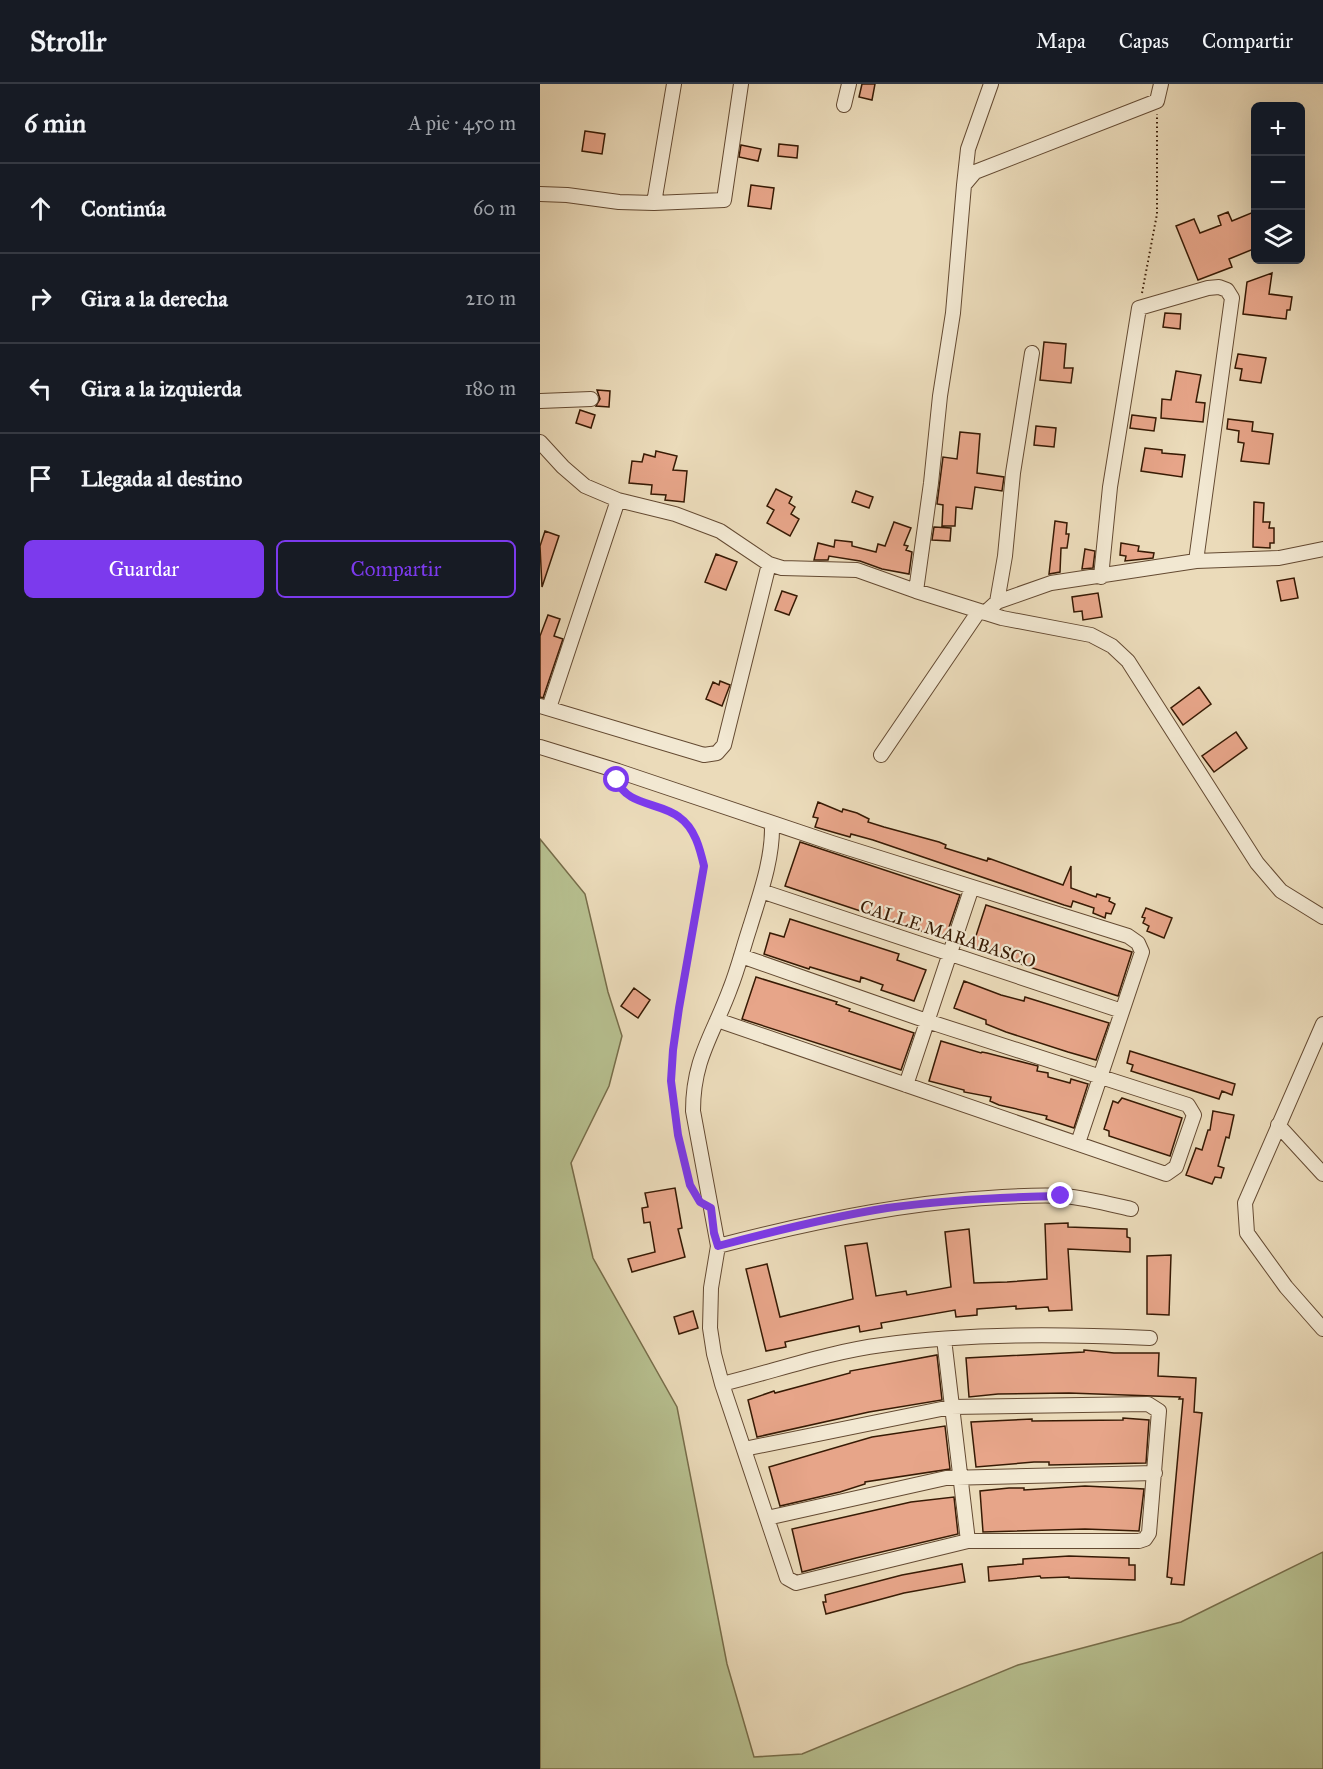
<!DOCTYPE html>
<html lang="es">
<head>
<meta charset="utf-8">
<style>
	body { margin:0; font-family:"IM FELL Great Primer",serif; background:#242831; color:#f1f3f6 }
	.controls { position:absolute; right:18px; top:18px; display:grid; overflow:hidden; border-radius:9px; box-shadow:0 6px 24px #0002 }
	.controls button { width:54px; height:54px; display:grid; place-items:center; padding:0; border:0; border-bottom:2px solid #363941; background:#171b24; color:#f1f3f6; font:30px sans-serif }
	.stop { position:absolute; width:18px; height:18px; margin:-14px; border:4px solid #7c3aed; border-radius:50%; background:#fff }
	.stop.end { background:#7c3aed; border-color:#fff; box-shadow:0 2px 6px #0008 }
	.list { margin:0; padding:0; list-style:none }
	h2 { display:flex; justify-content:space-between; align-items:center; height:78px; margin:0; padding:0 24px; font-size:26px }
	h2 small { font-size:20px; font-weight:400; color:#9ea1a6 }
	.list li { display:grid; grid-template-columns:39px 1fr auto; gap:18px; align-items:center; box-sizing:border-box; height:90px; padding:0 24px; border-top:2px solid #363941 }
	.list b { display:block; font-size:22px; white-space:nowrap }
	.list em { font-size:20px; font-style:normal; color:#9ea1a6 }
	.actions { display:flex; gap:12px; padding:18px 24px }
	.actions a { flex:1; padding:14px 0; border:2px solid #7c3aed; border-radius:9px; text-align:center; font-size:21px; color:#7c3aed }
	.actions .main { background:#7c3aed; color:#fff }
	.icon { flex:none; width:33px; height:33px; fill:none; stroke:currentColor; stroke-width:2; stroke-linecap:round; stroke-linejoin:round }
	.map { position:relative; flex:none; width:783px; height:1685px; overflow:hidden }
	header { display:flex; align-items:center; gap:36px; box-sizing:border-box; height:84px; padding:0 30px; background:#171b24; border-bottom:2px solid #363941 }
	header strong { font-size:28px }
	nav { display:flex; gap:33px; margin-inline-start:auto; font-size:21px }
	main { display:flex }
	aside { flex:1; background:#171b24 }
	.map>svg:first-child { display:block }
	.green { fill:#b7c090; stroke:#776d4a; stroke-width:1.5 }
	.building { fill:#e7a589; stroke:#371a04; stroke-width:1.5 }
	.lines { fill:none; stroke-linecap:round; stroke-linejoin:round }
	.minor-casing { stroke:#644a32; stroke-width:16 }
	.path { stroke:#371a04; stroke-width:2; stroke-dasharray:1.5 3; stroke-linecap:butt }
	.minor { stroke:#f2e8d2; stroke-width:14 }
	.route { stroke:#7c3aed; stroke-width:8 }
	.labels { text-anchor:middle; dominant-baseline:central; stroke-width:4.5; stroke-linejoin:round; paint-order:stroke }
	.street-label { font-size:18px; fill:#371a04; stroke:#f2e8d2 }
</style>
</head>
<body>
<header>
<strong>Strollr</strong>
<nav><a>Mapa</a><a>Capas</a><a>Compartir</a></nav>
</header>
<main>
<aside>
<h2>6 min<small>A pie · 450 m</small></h2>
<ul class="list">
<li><svg class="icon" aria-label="ahead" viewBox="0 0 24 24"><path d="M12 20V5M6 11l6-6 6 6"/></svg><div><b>Continúa</b></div><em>60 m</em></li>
<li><svg class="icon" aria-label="right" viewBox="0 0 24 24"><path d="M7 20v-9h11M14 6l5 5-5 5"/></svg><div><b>Gira a la derecha</b></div><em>210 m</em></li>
<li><svg class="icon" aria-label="left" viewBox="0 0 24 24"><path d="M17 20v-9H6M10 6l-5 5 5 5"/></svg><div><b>Gira a la izquierda</b></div><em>180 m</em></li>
<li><svg class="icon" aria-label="arrive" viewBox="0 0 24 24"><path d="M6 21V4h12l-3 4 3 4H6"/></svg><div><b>Llegada al destino</b></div></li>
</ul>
<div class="actions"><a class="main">Guardar</a><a>Compartir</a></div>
</aside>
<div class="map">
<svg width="783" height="1685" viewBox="0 0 783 1685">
	<rect width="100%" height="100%" fill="#ebdbba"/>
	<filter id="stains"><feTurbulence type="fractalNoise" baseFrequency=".00333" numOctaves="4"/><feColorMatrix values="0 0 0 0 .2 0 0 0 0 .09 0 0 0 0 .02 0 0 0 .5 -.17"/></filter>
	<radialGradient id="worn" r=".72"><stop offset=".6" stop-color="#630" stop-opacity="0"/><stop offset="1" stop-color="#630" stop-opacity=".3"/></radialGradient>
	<!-- green -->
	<path class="green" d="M0,755L45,810L68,908L82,952L69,1002L31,1079L53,1174L137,1323L187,1580L214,1673L262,1670L478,1581L641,1538L783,1468V1685H0Z"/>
	<!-- building -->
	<path class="building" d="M322,0H335L332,16L319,13Z
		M45,47L65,50L62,70L42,67Z
		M239,60L258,62L257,74L238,72Z
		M201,61L221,65L218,77L199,73Z
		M211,101L234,104L231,125L208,122Z
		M716,127V164L689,175L692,183L658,196L636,142L654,135L660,149L681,141L678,132L688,128L692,137Z
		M732,189L729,210L752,213L750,226H747L746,235L703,230L707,198Z
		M625,229L641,230L640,245L623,243Z
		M504,258L526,260L524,284H533L531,299L500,296Z
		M698,270L726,274L721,299L700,296L702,285L695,284Z
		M636,287L661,291L656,318L665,319L663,338L621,334L622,315L631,316Z
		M57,306L70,307L69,323L56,322L60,315Z
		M40,326L55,331L51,344L36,339Z
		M592,331L616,334L614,347L590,344Z
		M688,335L713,338L712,347L733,350L729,380L701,377L704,359L698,358L699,347L687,345Z
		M496,342L516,344L514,363L494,361Z
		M420,348L440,350L437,389L464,393L462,407L435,403L432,425L416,423L415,442H402L403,421L397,420L403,373L417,375Z
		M605,364L622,366V369L645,371L642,393L601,387Z
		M116,367L137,372L133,386L147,387L144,418L125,416L126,411L111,410L112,401L89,399L92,377L102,378L104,370L115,373Z
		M236,405L252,413L249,419L255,423L251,430L259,435L250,452L227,439L234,426L227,422Z
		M316,407L333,413L329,424L312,418Z
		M714,418L724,419L723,438H730L729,444H734V459H730V464L713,463Z
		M515,437L527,439L526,450H529L527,464H521L520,488L509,490Z
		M354,438L371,444L364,461L368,462L366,466L372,468L369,490L342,485L320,477L289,472L288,476H274L278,459L294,463L295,456L312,458V462L336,468L338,460L345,462Z
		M394,443L411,444L410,457L392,456Z
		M5,447L19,452L2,503L0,462Z
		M581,459L599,462L598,467L614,469L613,474L585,477L586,472L580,471Z
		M545,465L555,467L553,484L542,485Z
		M176,470L197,478L186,506L165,498Z
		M754,494L758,514L741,517L737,497Z
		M242,507L257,512L249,531L235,526Z
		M558,509L562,533L543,536L542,527L534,528L532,513Z
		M8,531L20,535L14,552L23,555L3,614L0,613V552Z
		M180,597L190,601L182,622L166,615L173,598L179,601Z
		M659,603L671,620L643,641L631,624Z
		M696,648L707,664L674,688L662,672Z
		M278,718L302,728L303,725L317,729L329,735L328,738L344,743L399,758L406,761L405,764L447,777L448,774L523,801L531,782V804L556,813L557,810L570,814L569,817L575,820L571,830L566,829L565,834L553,829L554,824L533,817L531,823L524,821L333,756L311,750L310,753L275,743L278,734L273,733Z
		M260,758L420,811L405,855L245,802Z
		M446,821L592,868L578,912L432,864Z
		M606,824L632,834L624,854L607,847L609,842L603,839L605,834L602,833Z
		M250,835L359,870L357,876L386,886L374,917L341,906L343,901L321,893L320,898L270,883L269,885L224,870L230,849L244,853Z
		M216,893L297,918L296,920L310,925L309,927L374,949L361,986L202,935Z
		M424,897L461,911L484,917L485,913L569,939L556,976L528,968L466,948L446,940V936L414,924Z
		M94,904L110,916L98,934L81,922Z
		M401,957L441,969L442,968L447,969L498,982L497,987L508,989V993L530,999L531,995L548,1000L534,1044L506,1035L507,1032L459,1021L450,1017L451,1013L424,1008V1006L389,997Z
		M590,967L695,1000L692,1011L682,1007L679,1015L591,987L593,981L587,979Z
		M582,1014L642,1034L630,1072L569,1052V1047L564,1045L573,1017L578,1019Z
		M673,1027L694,1031L689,1054L686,1053L678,1082L684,1084L681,1094L675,1093L672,1100L646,1091L656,1064L662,1066L668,1046H670Z
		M135,1104L142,1144L138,1145L145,1173L92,1188L88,1175L115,1168L110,1138L104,1139L102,1124L108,1123L105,1109Z
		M528,1139V1143L587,1145V1153L590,1154V1168L528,1165L532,1226L509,1227L508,1223L476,1225V1222L437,1225V1231L416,1233L415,1226L341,1239L342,1244L320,1248L319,1242L285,1249L245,1258L246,1263L226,1267L206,1185L227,1180L240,1233L313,1215L305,1162L327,1159L336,1212L366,1207L367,1211L411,1203L405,1148L429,1145L434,1199L467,1198L507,1195L505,1140Z
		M631,1171L629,1231L607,1230V1172Z
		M153,1227L158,1244L139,1250L134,1233Z
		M544,1266L574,1269H619L618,1292L656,1294L654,1328L662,1329L644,1501L631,1500L632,1494L627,1493L643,1315H639L640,1313L529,1309L458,1310L429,1313L426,1274L544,1268Z
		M397,1271L402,1316L329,1328L217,1353L208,1316L234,1307L235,1309L310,1289V1287Z
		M583,1334L609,1336L606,1379L509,1381V1378H494L436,1383L431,1338L492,1335V1337L583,1336Z
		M405,1342L410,1385L325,1398V1400L300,1408L240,1422L229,1383L332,1353Z
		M545,1402L604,1405L599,1447L545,1445L443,1448L440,1407L469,1404H484V1406Z
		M414,1413L418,1450L316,1474L262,1488L252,1445L371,1418Z
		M529,1472L589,1474V1481H595V1496L529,1494V1493L501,1494L500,1492L449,1497L448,1483L483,1480V1475Z
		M422,1480L425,1498L364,1509L286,1530L283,1518H286L285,1511L362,1491Z"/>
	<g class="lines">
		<defs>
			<path id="minor" d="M304,21L309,0
				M424,101L428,65L451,0
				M0,110L27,111L79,118L114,119L184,116L201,0
				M114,119L134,0
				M0,317L51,315
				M0,358L23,383L45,402L78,416L135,430L180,447L229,480L242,484L317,486L376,507L462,534L551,551L572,562L588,577L717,779L741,807L783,833
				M561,493L570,403L599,224L668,204L679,203L687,206L692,214L656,477
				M376,507L391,399L400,312L413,229L424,101L435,88L617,17L621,0
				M457,518L465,472L473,389L492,269
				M445,529L457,518L511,499L656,477L739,474L783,465
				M0,622L164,671L177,669L184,661L229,480
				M9,624L78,416
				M0,663L78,687L292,759L588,852L598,859L602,868L538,1059
				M341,671L439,527
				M221,807L582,927
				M177,936L626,1090L636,1083L654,1031L648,1021L387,937L201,872
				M783,940L705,1119L707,1149L746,1203L783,1245
				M366,1001L432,803
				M738,1041L783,1090
				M178,1162C262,1140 346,1122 433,1115C462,1113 494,1110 524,1112C546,1114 569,1120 591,1125
				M404,1255L428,1457
				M182,1300C235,1287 288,1268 342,1261C429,1249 522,1250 610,1254
				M204,1365L411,1323L608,1320L619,1327L609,1449L605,1455L599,1457H428L256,1499L247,1494L182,1300L174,1270L170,1244L171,1204L178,1162L153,1027C153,975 173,951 190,905C198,885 203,864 210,843C220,810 233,775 232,740
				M227,1434L406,1394L615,1389"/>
		</defs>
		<!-- minor casing -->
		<use href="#minor" class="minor-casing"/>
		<!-- path -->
		<path class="path" d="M602,209L617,130V30
			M79,700C88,722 122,720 139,732C155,744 160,765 164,782L139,924L133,966L131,997L138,1051L154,1108"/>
		<!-- minor -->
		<use href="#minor" class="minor"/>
	</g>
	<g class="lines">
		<!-- route -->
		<path class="route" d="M77,696C86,722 120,718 139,733C155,744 160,765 164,782L139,924L133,966L131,997L138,1051L150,1101L160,1118L171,1124L174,1149L178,1162C234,1147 290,1133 347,1124C405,1116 463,1113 521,1112"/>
	</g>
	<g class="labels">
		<!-- street labels -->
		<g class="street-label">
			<text transform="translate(408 850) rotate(18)">CALLE MARABASCO</text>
		</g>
	</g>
	<rect width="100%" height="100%" filter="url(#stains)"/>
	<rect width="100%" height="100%" fill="url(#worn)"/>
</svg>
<div class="controls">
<button>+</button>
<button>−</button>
<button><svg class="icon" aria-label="layers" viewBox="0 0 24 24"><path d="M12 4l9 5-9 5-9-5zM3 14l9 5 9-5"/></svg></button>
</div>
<div class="stop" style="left:77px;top:696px"></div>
<div class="stop end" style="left:521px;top:1112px"></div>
</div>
</main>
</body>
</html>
